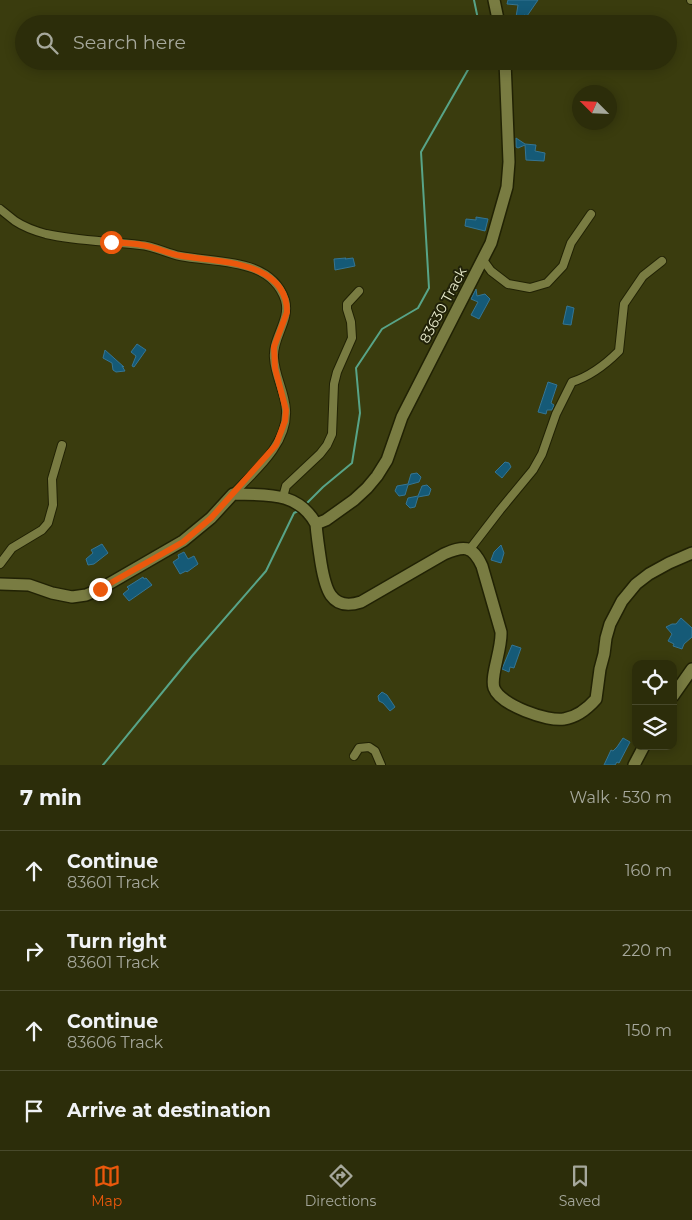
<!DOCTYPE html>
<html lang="en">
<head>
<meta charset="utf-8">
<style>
	body { margin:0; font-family:Montserrat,sans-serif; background:#383918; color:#f1f3f6 }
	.controls { position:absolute; right:15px; bottom:15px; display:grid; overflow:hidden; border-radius:10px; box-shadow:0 2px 12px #0003 }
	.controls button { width:45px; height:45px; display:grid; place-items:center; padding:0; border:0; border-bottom:1px solid #48492b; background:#2c2d0a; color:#f1f3f6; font:25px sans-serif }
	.compass { position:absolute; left:572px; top:85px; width:45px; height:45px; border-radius:50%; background:#2c2d0a; box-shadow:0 2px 12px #0003; rotate:294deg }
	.stop { position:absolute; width:15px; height:15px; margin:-11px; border:4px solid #ea580c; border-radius:50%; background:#fff }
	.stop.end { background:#ea580c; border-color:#fff; box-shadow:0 1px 5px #0008 }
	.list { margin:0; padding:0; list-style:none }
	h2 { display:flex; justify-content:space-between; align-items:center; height:65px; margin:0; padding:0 20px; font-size:21px }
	h2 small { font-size:16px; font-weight:400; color:#a6a89c }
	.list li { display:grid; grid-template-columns:32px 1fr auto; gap:15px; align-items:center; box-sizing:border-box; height:80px; padding:0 20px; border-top:1px solid #48492b }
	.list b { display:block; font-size:19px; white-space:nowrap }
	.list p { margin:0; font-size:16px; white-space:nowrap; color:#a6a89c }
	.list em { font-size:16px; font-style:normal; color:#a6a89c }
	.icon { flex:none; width:28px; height:28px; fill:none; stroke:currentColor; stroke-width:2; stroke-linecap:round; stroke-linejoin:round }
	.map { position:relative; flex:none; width:692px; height:765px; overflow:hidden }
	.search { position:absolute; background:#2c2d0a; box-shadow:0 2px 12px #0003; left:15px; right:15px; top:15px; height:55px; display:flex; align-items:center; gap:12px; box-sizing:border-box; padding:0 18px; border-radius:28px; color:#a6a89c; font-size:19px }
	.sheet { height:385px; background:#2c2d0a }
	nav { display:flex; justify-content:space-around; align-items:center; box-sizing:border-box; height:70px; border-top:1px solid #48492b; background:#2c2d0a; font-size:14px; color:#a6a89c }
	nav a { display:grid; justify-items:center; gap:2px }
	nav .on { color:#ea580c }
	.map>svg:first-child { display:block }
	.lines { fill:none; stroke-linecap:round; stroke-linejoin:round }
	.stream { stroke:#58a488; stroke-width:2 }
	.building { fill:#155a77; stroke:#357593 }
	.street-casing { stroke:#212204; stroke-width:10 }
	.secondary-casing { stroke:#212204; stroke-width:14 }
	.street { stroke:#797c42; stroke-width:8 }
	.secondary { stroke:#797c42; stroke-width:11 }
	.route { stroke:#ea580c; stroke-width:6 }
	.labels { text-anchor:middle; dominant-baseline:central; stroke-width:4; stroke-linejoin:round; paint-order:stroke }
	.street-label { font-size:14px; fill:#eaedce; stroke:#212209 }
</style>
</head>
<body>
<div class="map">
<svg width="692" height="765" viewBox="0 0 692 765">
	<rect width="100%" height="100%" fill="#3a3c0e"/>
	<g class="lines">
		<!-- stream -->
		<path class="stream" d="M474,0L479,24
			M306,504L323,487L352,463L360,413L356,368L382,329L418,308L429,288L421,152L473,61
			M103,765L192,656L266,571L294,513L298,511"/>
	</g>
	<!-- building -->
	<path class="building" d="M508,0H538L527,16L524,15V19L516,17L518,5L507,4Z
		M516,138L525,144L536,145L535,151L545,153L544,161L526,160L525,145L518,148L516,147Z
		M476,217L488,219L485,231L465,226L466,219L476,220Z
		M346,258L345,259L353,258L355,266L335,270L334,259Z
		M476,289L477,296L485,294L490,299L479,319L471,315L478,302L471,299Z
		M567,306L574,308L571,325L563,324Z
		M137,344L146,350L134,367L132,366L136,356L131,352Z
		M105,350L124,367L122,366L125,371L116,372L113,370L112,363L103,358Z
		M548,382L557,385L551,403L554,405L552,410H547L546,414L538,412Z
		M505,462L509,463L511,467L502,478L495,472Z
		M417,473L421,477L419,482L408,485L405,495L399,496L395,491L397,486L408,484L411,474Z
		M427,485L431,489L429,495L418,497L415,507L410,508L406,504L408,498L418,496L422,486Z
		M102,544L108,553L94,564L88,565L86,559L93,553L91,550Z
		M501,545L504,553L501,563L491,560L494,552Z
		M184,552L188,559L194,556L198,564L187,572L186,571L180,574L173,562L179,558L178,555Z
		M143,577L144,579L146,578L152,585L129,601L123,594L129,589L127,587Z
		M681,618L692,628V637L684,644L682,649L673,646L674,644L668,641L672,634L666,627L672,624H676Z
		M512,645L521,648L514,668L510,667L509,672L502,669Z
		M382,692L387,695L395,707L390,711L383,703L379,701L378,696Z
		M623,738L630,742L619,763L617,762L615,765H604L611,750L613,751L617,747Z"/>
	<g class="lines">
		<defs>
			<path id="street" d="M691,0H692
				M0,209C5,213 10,217 15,221C24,227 35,231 46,234C77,241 109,241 140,245C154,246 166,253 180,256C215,263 271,257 285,300C291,320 272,338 274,358C275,376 285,392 286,410C288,444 255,471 233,494
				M483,260L491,271L508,284L530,288L547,283L563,266L571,243L591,214
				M283,497L286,486L320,454L327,445L332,434L334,384L337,372L352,338L351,322L347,309V304L359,291
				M470,549L500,510L533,470L542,454L556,414L572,382C591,376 605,365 619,351L624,304L643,276L662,261
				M0,564L12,548L42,530L48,523L53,505L52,479L62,445
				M354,756L359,748L369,747L375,751L381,765"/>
			<path id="secondary" d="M494,0L499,24
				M316,524L326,520L354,500L367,488L377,476L387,460L402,417L491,243L507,187L509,162L505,61
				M0,584L29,585L52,593L72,597L86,595L100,589L183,541L211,518L233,494C266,495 298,491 316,524C317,537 319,550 321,563C325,587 330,612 361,602L444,554C463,546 472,544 482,566L501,632C502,649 490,676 494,688C500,705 548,722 564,719C577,717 588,708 596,699L600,669L604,654L606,638L610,624L622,601L636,584L649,574L669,563L692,553
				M673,696L692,669
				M634,765L644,746"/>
		</defs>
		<!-- street casing -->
		<use href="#street" class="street-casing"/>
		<!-- secondary casing -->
		<use href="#secondary" class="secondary-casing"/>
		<!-- street -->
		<use href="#street" class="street"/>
		<!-- secondary -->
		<use href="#secondary" class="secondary"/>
	</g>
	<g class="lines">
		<!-- route -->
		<path class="route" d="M100,589L183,542L211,518L276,445L285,421L286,410L275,368L274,347L287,312C287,261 218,262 182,256C168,254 156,247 142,245C132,243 121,243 111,242"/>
	</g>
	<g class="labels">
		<!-- street labels -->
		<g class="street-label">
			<text transform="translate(443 305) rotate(-62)">83630 Track</text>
		</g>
	</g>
</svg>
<div class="controls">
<button><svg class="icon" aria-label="locate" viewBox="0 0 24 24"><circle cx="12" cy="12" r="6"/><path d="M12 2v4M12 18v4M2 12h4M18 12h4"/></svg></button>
<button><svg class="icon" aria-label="layers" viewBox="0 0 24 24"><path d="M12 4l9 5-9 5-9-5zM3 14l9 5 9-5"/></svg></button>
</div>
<svg class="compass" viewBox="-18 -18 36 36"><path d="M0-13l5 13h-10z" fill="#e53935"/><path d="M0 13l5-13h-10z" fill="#a6a89c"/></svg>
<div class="stop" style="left:111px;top:242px"></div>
<div class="stop end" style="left:100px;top:589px"></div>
<div class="search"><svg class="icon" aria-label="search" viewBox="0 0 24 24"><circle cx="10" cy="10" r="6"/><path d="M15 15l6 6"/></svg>Search here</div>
</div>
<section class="sheet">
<h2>7 min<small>Walk · 530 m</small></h2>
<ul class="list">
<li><svg class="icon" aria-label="ahead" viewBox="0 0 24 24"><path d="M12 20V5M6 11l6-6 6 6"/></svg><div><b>Continue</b><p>83601 Track</p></div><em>160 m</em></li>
<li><svg class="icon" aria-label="right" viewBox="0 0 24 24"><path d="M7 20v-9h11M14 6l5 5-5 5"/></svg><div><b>Turn right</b><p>83601 Track</p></div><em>220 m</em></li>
<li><svg class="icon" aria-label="ahead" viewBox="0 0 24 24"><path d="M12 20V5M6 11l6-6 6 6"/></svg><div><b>Continue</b><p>83606 Track</p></div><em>150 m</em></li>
<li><svg class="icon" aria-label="arrive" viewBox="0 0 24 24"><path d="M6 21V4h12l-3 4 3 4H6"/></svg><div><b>Arrive at destination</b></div></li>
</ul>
</section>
<nav>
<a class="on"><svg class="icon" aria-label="map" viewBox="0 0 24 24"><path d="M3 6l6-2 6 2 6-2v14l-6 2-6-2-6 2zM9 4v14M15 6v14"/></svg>Map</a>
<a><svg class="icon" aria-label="directions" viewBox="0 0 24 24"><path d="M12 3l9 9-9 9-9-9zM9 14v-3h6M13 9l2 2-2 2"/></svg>Directions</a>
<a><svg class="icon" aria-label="saved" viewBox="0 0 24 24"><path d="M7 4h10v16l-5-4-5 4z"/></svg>Saved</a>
</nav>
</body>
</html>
